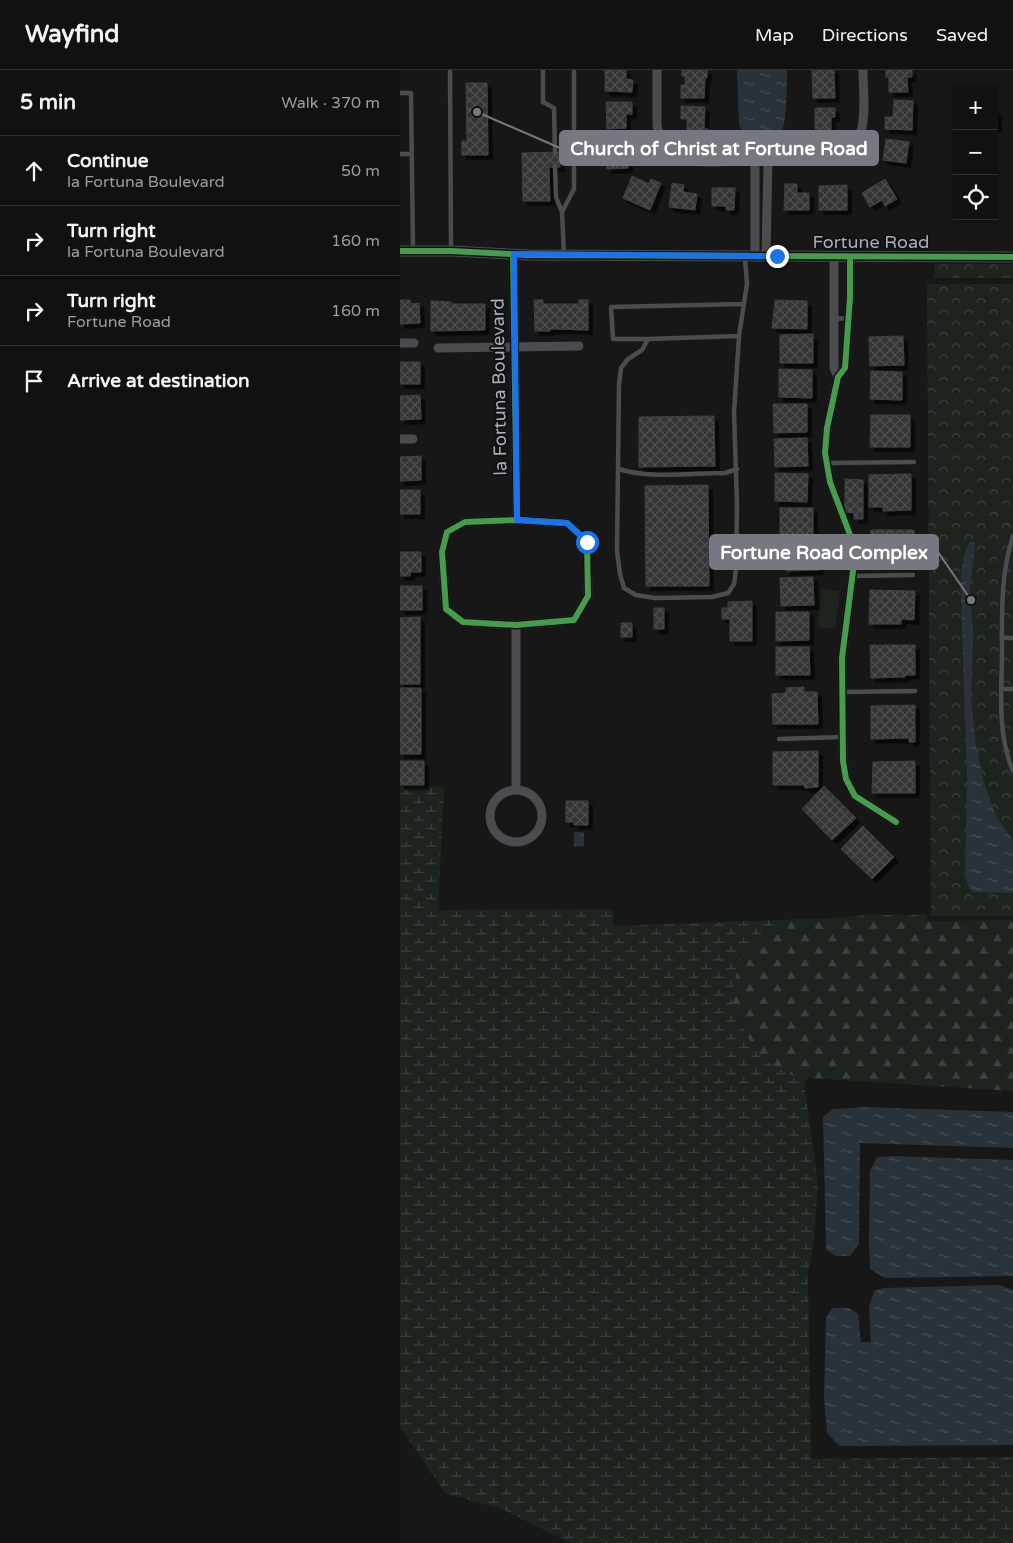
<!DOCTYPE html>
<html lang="en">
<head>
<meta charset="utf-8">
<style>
	body { margin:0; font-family:"Varela Round",sans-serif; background:#1e1f1f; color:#f1f3f6 }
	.controls { position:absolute; right:15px; top:15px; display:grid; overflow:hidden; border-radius:0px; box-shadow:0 1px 4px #0004 }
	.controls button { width:45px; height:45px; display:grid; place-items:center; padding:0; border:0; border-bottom:1px solid #303131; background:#111; color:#f1f3f6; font:25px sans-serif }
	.stop { position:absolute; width:15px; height:15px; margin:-11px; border:4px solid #1a73e8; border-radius:50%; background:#fff }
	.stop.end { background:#1a73e8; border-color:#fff; box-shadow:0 1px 5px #0008 }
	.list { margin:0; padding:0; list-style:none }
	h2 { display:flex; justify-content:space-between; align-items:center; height:65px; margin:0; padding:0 20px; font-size:21px }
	h2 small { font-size:16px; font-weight:400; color:#9c9d9f }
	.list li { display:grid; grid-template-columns:32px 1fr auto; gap:15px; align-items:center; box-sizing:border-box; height:70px; padding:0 20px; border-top:1px solid #303131 }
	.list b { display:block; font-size:19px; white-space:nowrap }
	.list p { margin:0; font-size:16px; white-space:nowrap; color:#9c9d9f }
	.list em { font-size:16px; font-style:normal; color:#9c9d9f }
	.icon { flex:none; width:28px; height:28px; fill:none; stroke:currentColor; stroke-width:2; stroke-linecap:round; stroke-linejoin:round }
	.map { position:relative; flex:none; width:613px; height:1473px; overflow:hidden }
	header { display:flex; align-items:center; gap:30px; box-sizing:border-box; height:70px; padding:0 25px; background:#111; border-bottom:1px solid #303131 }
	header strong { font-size:24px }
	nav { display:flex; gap:28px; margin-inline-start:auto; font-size:18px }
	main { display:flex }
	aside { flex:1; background:#111 }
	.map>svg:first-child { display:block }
	.forest { fill:url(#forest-firs) }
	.wetland { fill:url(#wetland-marsh) }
	.park { fill:url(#park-crowns) }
	.pitch { fill:#1d241e }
	.water { fill:url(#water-ripples) }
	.building { fill:url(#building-cross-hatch); stroke:#3f4043; filter:url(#shadow) }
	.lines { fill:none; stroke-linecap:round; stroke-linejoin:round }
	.service { stroke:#4b4c50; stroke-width:4.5 }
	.minor { stroke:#4b4c50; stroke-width:9 }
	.tertiary { stroke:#4b4c50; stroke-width:11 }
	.cycleway-casing { stroke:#111113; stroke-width:9 }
	.cycleway { stroke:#469c4c; stroke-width:6 }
	.route { stroke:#1a73e8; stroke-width:6 }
	.labels { text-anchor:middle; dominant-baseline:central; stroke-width:4; stroke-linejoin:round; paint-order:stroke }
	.street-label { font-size:18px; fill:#a8adb8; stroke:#111113 }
	.leader { fill:none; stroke:#757880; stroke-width:2 }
	.callout-dot { fill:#757880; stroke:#111113; stroke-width:2 }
	.callout { fill:#757880; stroke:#757880; stroke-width:2 }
	.callout-label { font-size:19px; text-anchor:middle; font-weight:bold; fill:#fff }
</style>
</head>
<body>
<header>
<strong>Wayfind</strong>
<nav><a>Map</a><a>Directions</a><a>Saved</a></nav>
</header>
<main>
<aside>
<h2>5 min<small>Walk · 370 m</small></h2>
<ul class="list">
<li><svg class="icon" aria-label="ahead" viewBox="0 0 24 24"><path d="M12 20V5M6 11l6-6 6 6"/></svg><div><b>Continue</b><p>la Fortuna Boulevard</p></div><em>50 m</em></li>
<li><svg class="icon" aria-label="right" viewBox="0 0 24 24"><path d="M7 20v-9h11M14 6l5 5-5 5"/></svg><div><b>Turn right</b><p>la Fortuna Boulevard</p></div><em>160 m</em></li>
<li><svg class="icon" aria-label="right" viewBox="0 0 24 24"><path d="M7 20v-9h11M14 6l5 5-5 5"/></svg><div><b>Turn right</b><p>Fortune Road</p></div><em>160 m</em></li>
<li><svg class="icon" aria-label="arrive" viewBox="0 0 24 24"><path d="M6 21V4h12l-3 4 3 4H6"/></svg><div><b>Arrive at destination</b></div></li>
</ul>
</aside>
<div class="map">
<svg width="613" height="1473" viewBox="0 0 613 1473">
	<defs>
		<pattern id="forest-firs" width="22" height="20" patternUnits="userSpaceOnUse" patternTransform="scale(1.25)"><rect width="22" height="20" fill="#1d241e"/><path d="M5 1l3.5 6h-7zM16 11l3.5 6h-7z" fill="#3b413d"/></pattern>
		<pattern id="wetland-marsh" width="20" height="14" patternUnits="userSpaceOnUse" patternTransform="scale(1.25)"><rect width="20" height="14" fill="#1d241e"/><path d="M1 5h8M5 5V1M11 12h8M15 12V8" fill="none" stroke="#3b413d"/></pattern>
		<pattern id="park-crowns" width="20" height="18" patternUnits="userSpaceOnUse" patternTransform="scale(1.25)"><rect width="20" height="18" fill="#1d241e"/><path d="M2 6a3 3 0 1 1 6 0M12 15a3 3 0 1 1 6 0" fill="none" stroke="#3b413d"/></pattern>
		<pattern id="water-ripples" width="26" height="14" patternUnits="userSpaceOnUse" patternTransform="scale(1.25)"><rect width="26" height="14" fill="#2a3239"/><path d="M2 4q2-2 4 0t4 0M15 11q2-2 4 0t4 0" fill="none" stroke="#464d54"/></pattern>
		<pattern id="building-cross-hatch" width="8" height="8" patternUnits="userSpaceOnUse" patternTransform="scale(1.25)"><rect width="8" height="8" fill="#353536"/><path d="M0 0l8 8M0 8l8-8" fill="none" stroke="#4f5051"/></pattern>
		<filter id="shadow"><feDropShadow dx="4.5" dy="4.5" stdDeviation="0" flood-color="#0009"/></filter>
	</defs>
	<rect width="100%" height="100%" fill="#171717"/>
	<!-- forest -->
	<path class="forest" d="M468,845H526L528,850L531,851L613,850V1021L408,1008L405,1012L365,991L347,967L331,928L339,891L377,850L434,848Z"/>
	<!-- wetland -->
	<path class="wetland" d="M0,717H44L38,840L213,839L214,856L377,850L339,891L331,928L347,967L365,991L405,1012L404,1014L418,1114L413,1179L408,1201L411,1389L613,1387V1473H170L102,1439L46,1424L0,1357Z"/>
	<!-- park -->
	<path class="park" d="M534,194H613V208H534Z
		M527,214H613V846H531Z"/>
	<!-- pitch -->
	<path class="pitch" d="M422,519L440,521L435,559L417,557Z"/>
	<!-- water -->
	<path class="water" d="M337,0H387C387,11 387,56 381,62C372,70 353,65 343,62L339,55Z
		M570,472H574L575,475L570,518L573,568L571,629L576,675L584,713L596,746L613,770V823L573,822L568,816L565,804L567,710L561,525C561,510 561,484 570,472Z
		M174,762H184V776L174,777Z
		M464,1037L613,1042V1078L460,1073L459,1174L450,1186H436L426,1180L423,1047L433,1039Z
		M491,1086L613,1090V1206L485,1208L470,1199L469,1172L470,1101L477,1087Z
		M599,1215L613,1220V1375L440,1376L427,1363L424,1329L426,1248L432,1238H449L458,1244L461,1272H471L469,1237L474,1221L484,1218Z"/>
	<!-- building -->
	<path class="building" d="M205,0H226V9L233,10L232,22L205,21Z
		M282,0H307V8H305L304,28H281V15H285V6H282Z
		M412,0H434L435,28H413Z
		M486,0H512V7H507L508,22H489V7H486Z
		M66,13H87L88,85H62V71H67Z
		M494,30L513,31L512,60L485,59V47H493Z
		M206,32H232V44H226V58L207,59Z
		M281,36L305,37L304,59H308V68H287V49H281Z
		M415,38H435V47H431V60L415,59Z
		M594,40H597V58H594Z
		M207,69H234V82H228V98L207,99Z
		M486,69L509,72L506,93L483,90Z
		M160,82V97H149L150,131H123L122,83Z
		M232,106L249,114L251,109L261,113L250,140L223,128Z
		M485,109L497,129L485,136L482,130L470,137L462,123Z
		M272,113L284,115L283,122L297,124L295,140L269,137Z
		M385,114H397V123H409V140H384Z
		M447,115V140H419V116Z
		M312,118H335L334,140H326V136H312Z
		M0,230H10L11,234L19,233L20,253L0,254Z
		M134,230H143V234H179V230H188V260L150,259V261H135Z
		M375,230L407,231V259L372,258Z
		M31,231L51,232V234H85V260L31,261Z
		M413,264V293H380V265Z
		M503,266L504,295L470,296L469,267Z
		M0,292H20V314H0Z
		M379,299L412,300V328L379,327Z
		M471,301L502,302V330L470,329Z
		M20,325L21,349L0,350V326Z
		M373,334H407V362L374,363Z
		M471,345H510V377H470Z
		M314,346L315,396L239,397V347Z
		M407,368L408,396L375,397L374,369Z
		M21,386V410L0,411V387Z
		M375,403L408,404L407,432L375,431Z
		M511,404V440L483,441V437H469V405Z
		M445,409L463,410V449H454V443L445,442Z
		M308,415L309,516H246L245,416Z
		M0,420H20V444H0Z
		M380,438H413V466H380Z
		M471,460H514L515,493H470Z
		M418,472L419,500L386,501L385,473Z
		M0,482H21V502H10V506H0Z
		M413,507L414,535L381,536L380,508Z
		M0,516H22V540H0Z
		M470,520L515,521L514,550L501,549V554H469Z
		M352,531V571H330V549H322V538H328V532Z
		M254,538H264V559H254Z
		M376,542H409V570L376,571Z
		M20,547V614H0V548Z
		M221,553H232V567H221Z
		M470,575H515V605H505V607L471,608Z
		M376,577H409L410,605H376Z
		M404,617V622H417L418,654H373L372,624L386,623V618Z
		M0,618H21V684H0Z
		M515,635V672H509V668L471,669V636Z
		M418,681V717L405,718L404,715H373V682Z
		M0,691H24V715H0Z
		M515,691V723H472L473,692Z
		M424,716L456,748L432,770L402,739Z
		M166,731H188V755H174V752H166Z
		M463,756L494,787L472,809L441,779Z"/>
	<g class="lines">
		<!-- service -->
		<path class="service" d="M50,0L51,180
			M143,0V32L154,38L155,82
			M0,23H11L13,179
			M0,84H12
			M155,97L156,127L162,142
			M164,184L162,142L174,119V0
			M343,234L211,237L213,269H248L339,266L347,214L345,188
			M434,249L449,248
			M248,269L242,280L228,289L221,298L219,315L217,481L220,504L224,518L236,525L255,528L312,527L328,523L334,514L336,499L337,435L334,342L339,266
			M427,393L514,392
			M219,399C248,409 293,403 325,403L337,399
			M613,466C600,506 602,547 602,588C601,626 598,666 613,701
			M453,506L513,505
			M602,568H613
			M602,619H613
			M443,622L515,621
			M379,669L442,667"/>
		<!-- minor -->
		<path class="minor" d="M257,0V55C259,69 265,80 277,87C292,95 324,91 342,91C371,91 400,90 430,90C473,82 463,32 463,0
			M113,184L117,450L167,453L187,471L188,526L174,550L116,555L63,552L46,539L42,482L47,462L65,452L117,450
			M355,186V91
			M366,186L368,91
			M434,187V298L438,307
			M450,187V227L445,298L438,307L427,358L425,383L430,412L452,470L454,493L442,588L443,691L446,709L455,726L496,752
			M0,273H14
			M38,278L179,276
			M0,369H13
			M116,720V555
			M90 746a26 26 0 1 1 52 0a26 26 0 1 1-52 0Z"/>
		<!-- tertiary -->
		<path class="tertiary" d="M0,181H51L127,185L613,187"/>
		<defs>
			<path id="cycleway" d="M0,181H51L127,185L613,187
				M113,184L117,450L167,453L187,471L188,526L174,550L116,555L63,552L46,539L42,482L47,462L65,452L117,450
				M450,187V227L445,298L438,307L427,358L425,383L430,412L452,470L454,493L442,588L443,691L446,709L455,726L496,752"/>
		</defs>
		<!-- cycleway casing -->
		<use href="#cycleway" class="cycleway-casing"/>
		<!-- cycleway -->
		<use href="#cycleway" class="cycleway"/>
	</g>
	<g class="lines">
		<!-- route -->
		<path class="route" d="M187,472L167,453L117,450L114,184L377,186"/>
	</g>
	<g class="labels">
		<!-- street labels -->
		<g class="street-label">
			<text x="471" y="172">Fortune Road</text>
			<text transform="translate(99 317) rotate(-91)">la Fortuna Boulevard</text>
		</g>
	</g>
	<!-- callouts -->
	<path class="leader" d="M77 42L160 78M571 530L538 482"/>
	<g class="callout-dot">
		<circle cx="77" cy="42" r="5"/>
		<circle cx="571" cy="530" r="5"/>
	</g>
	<g class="callout">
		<rect x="160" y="61" width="318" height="34" rx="5"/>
		<rect x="310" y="465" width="228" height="34" rx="5"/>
	</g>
	<g class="callout-label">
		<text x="319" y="85">Church of Christ at Fortune Road</text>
		<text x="424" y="489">Fortune Road Complex</text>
	</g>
</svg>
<div class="controls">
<button>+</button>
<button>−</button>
<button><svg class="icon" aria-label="locate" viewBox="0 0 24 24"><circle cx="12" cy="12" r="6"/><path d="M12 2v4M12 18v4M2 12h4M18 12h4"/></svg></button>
</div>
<div class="stop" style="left:187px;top:472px"></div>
<div class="stop end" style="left:377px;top:186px"></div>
</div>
</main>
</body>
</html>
